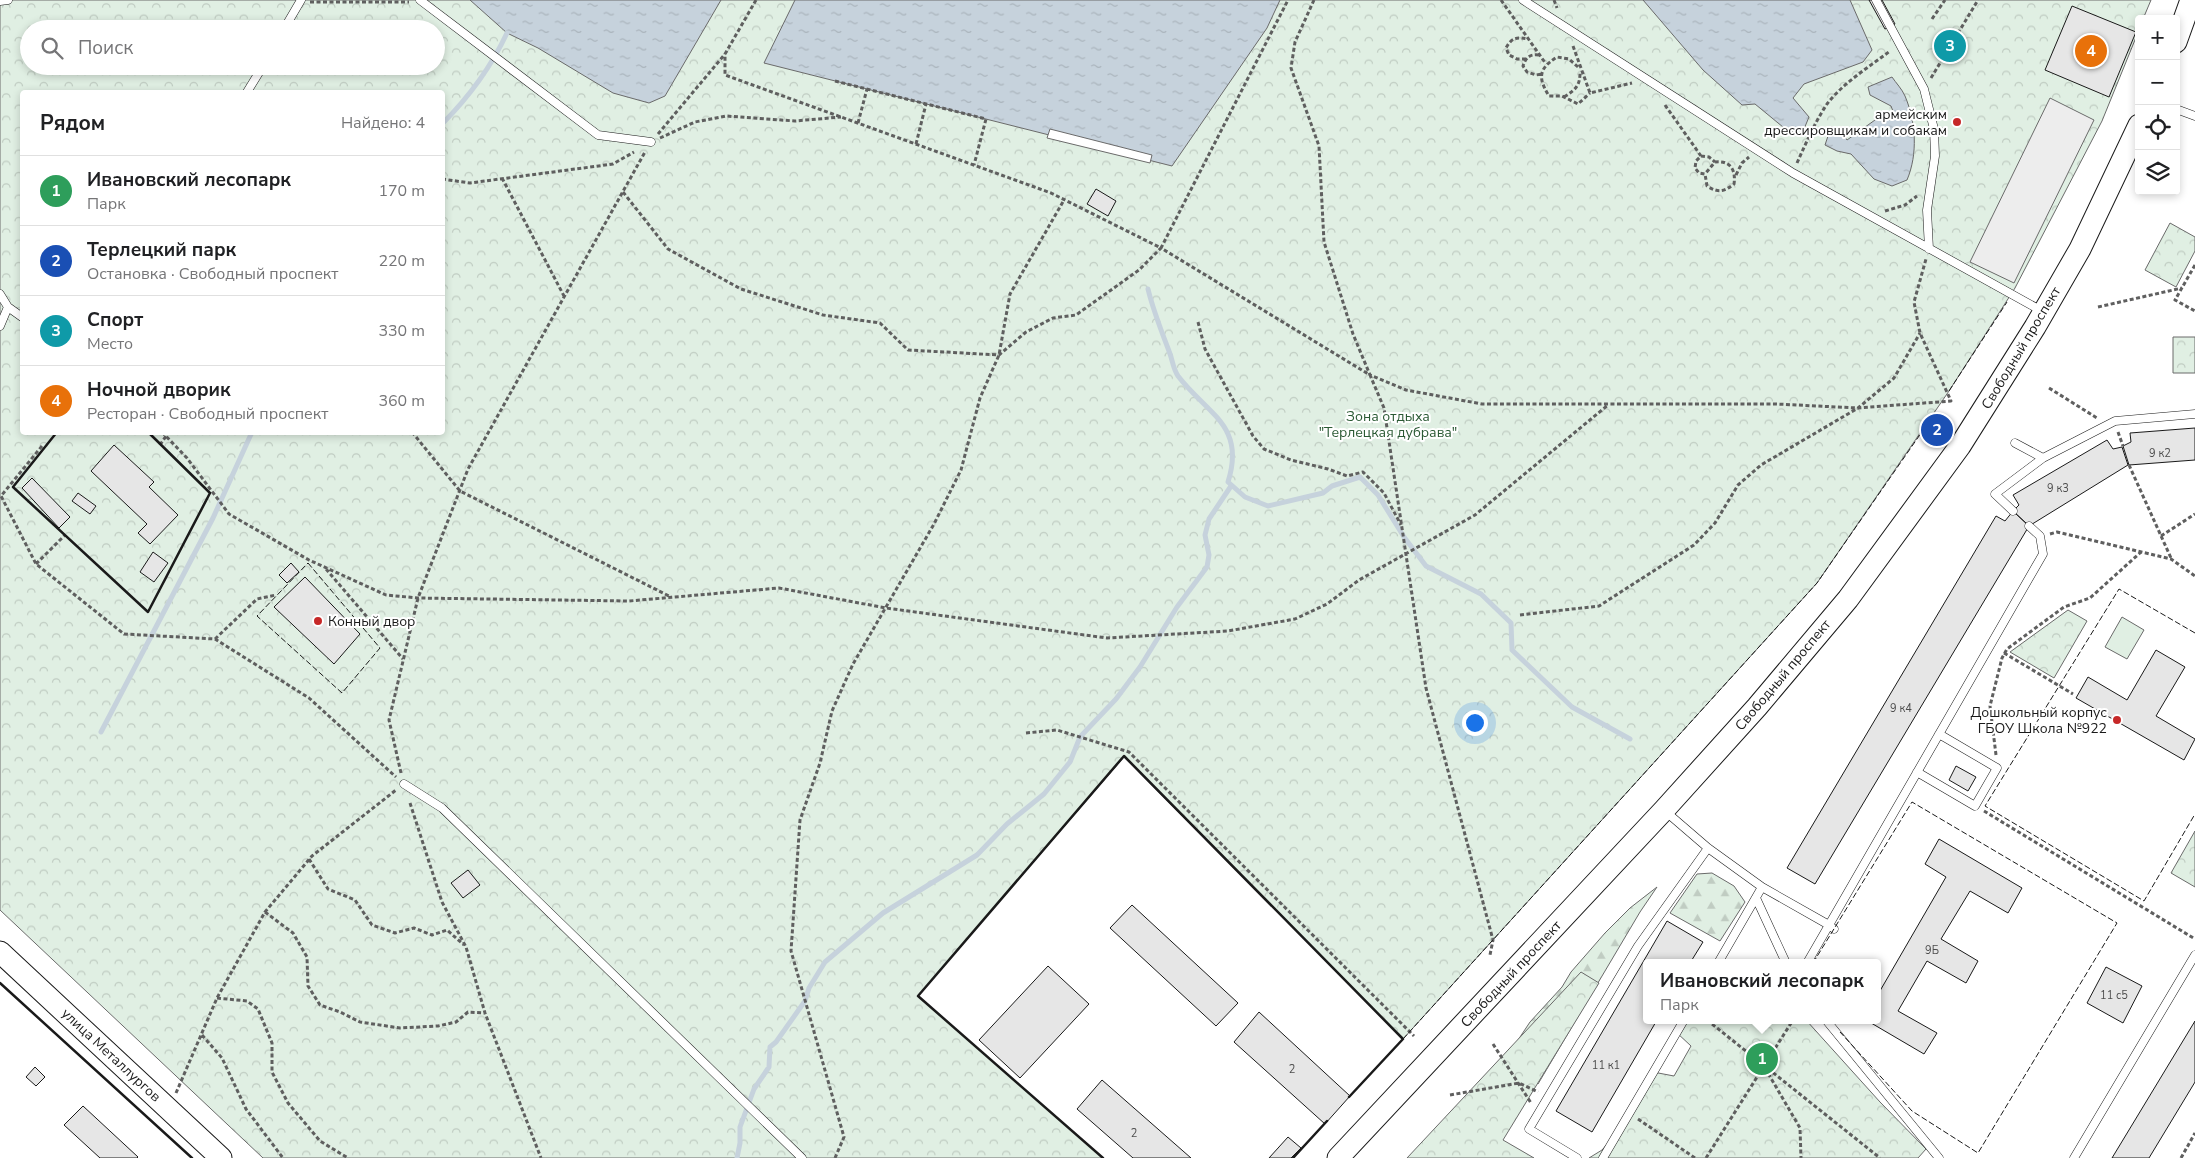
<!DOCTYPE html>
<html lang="ru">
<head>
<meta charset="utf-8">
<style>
	body { margin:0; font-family:"Nunito Sans",sans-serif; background:#f2f2f2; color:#202124 }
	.controls { position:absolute; right:15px; top:15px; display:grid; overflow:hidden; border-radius:5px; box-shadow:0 2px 8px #0003 }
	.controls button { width:45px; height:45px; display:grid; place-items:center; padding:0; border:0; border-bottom:1px solid #e0e0e0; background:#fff; color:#202124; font:25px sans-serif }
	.you { position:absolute; left:1474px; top:722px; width:18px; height:18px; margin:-12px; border:4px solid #fff; border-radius:50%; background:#1a73e8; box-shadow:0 0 0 8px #1a73e833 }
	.badge { display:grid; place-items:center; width:32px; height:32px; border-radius:50%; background:#c62828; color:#fff; font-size:16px; font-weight:700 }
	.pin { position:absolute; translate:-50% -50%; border:2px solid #fff; box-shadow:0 1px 5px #0006 }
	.popup { position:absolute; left:1643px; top:959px; width:238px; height:65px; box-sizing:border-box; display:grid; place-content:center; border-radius:5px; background:#fff; filter:drop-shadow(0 1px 4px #0005); font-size:16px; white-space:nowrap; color:#757577 }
	.popup b { font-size:19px; color:#202124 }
	.popup::after { content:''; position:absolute; left:50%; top:100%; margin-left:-10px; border:10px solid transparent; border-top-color:#fff }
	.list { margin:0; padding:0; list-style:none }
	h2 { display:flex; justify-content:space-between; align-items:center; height:65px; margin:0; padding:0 20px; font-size:21px }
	h2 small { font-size:16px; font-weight:400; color:#757577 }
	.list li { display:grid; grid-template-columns:32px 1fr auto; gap:15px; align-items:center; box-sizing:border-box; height:70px; padding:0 20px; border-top:1px solid #e0e0e0 }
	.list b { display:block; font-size:19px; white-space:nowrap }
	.list p { margin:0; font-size:16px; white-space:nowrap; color:#757577 }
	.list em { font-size:16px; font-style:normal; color:#757577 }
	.icon { flex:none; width:28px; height:28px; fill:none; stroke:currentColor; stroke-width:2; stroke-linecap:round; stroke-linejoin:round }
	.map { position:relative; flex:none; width:2195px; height:1158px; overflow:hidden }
	.search { position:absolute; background:#fff; box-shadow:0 2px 8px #0003; left:20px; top:20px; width:425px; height:55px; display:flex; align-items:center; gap:12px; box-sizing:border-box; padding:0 18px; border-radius:28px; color:#757577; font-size:19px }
	.panel { position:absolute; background:#fff; box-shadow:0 2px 8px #0003; left:20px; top:90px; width:425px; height:345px; border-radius:5px }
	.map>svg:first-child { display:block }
	.forest { fill:url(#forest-firs); stroke:#6a6a6a }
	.park { fill:url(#park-crowns); stroke:#6a6a6a; fill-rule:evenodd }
	.pitch { fill:#e0efe3; stroke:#6a6a6a }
	.parking { fill:#ededed; stroke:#6a6a6a }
	.water { fill:url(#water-ripples); stroke:#6a6a6a }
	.pier { fill:#fff; stroke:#6a6a6a }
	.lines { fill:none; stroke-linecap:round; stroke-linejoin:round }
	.stream { stroke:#c6d2dc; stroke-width:5 }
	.building { fill:#e6e6e6; stroke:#1a1a1a }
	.lane-casing { stroke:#1a1a1a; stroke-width:9 }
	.secondary-casing { stroke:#1a1a1a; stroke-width:23 }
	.path { stroke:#5f5f5f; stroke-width:3; stroke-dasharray:4 2.5; stroke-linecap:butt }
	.lane { stroke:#fff; stroke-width:8 }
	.secondary { stroke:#fff; stroke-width:21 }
	.fence { stroke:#1a1a1a; stroke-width:1; stroke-dasharray:6 2.5; stroke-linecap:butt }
	.wall { stroke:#1a1a1a; stroke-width:2.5 }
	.poi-dot { fill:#c62828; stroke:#fff; stroke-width:2 }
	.labels { text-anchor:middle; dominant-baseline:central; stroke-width:4; stroke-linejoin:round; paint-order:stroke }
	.number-label { font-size:11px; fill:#4d4d4d }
	.poi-label { font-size:14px; fill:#1a1a1a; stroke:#fff; text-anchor:end }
	.street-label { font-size:14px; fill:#1a1a1a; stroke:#fff }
	.park-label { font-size:14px; fill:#2b5a34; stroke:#fff }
</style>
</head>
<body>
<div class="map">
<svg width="2195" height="1158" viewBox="0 0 2195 1158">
	<defs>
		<pattern id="forest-firs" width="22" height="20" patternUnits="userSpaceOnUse" patternTransform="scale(1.25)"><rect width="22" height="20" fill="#e0efe3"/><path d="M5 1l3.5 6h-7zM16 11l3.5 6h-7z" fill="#c0ccc2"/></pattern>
		<pattern id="park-crowns" width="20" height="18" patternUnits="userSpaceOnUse" patternTransform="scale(1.25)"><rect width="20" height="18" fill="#e0efe3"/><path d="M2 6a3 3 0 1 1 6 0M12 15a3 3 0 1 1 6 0" fill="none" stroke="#c0ccc2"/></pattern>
		<pattern id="water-ripples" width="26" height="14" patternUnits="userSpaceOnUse" patternTransform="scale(1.25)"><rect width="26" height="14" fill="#c6d2dc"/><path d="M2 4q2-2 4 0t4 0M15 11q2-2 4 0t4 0" fill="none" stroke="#aab4bc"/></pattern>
	</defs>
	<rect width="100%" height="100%" fill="#fff"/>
	<!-- forest -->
	<path class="forest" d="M1712,873L1734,886L1745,902L1720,941L1670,913L1697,874Z
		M1657,887L1640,912L1538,1084L1515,1066L1512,1049L1530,1022L1562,987L1571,972L1605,933L1630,908Z"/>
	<!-- park -->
	<path class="park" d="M0,0H2151L2143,19H2139V30L2102,121L2015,288L1949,391L1817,583L1403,1039L1124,757L918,996L1103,1158H263L0,910ZM29,29H436V66H29ZM22,92H442V432H22Z
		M2170,223L2195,237V251L2176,287L2145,270Z
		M2173,337H2195V373H2173Z
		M2068,610L2087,621L2054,678L2010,652Z
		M2195,831V887L2171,873Z
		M1581,972L1599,983L1503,1140L1534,1158H1407Z
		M1683,1020H1806L1880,1102L1926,1149L1918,1158H1589L1602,1150L1615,1135L1653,1072L1674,1076L1691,1046L1676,1032Z"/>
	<!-- pitch -->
	<path class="pitch" d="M2122,617L2144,630L2127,659L2105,647Z"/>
	<!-- parking -->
	<path class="parking" d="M2050,98L2094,120L2014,283L1970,262Z"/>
	<!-- water -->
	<path class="water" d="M470,0H721L665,96L649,103L613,93L538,48L507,33Z
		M795,0H1280L1267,28L1172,166L764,63Z
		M1643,0H1850L1872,50L1863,62L1804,84L1793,98L1809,117L1804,129L1789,132L1755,104L1742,105L1703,70Z
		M1892,77C1896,83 1902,89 1905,96C1916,122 1918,154 1907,180L1892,186L1874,179L1851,154L1837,151L1825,145L1831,127L1839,129L1847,140L1882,115L1890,120L1894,114L1891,106L1870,95L1868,87Z"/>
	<!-- pier -->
	<path class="pier" d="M1050,129L1152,155L1150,163L1047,138Z"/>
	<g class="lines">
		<!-- stream -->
		<path class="stream" d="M442,124C469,97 491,67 507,33
			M1148,289C1153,310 1161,330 1169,351C1172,358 1173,369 1178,376C1207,414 1246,425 1228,482L1245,497L1268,506L1323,493L1332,486L1360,477L1378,495L1404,537L1426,566L1481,594L1511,623L1512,650L1572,707L1630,739
			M101,732L213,518L252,432
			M737,1158L740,1143V1127L754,1089L769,1067L770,1047L776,1042L805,1001L809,988L825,962L883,913L977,855L1007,824L1044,794L1070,762L1080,737L1116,699L1140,667L1177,607L1207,567L1209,555L1205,535L1209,519L1231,486"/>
	</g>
	<!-- building -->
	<path class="building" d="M1869,0H1882L1895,24L1885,29Z
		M2072,6L2136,32L2109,97L2045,70Z
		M1096,189L1116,201L1108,216L1087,204Z
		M2195,428V460L2129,465L2123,446L2131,442L2130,433Z
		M2107,440L2113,449L2122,447L2128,465L2029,526L2013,511L2019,505L2013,495Z
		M114,445L154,482L149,487L178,515L150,544L138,533L147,524L91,471Z
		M32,478L70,517L59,528L22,488Z
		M78,493L96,506L90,514L72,501Z
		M2013,511L2029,526L1815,884L1787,868L1996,516L2005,521Z
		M153,552L168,563L154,582L140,572Z
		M291,563L299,572L287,583L279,575Z
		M305,577L360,634L334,664L274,607Z
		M2156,650L2185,667L2156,716L2195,739L2184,760L2076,698L2088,677L2127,700Z
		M1956,766L1976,777L1968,791L1949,780Z
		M1939,839L2022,888L2008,913L1970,891L1941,939L1978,961L1966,983L1927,961L1898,1011L1937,1033L1924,1054L1866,1020H1877V996L1946,877L1925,864Z
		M468,870L480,885L463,898L451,883Z
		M1132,905L1238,1003L1216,1026L1110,928Z
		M1667,921L1703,942L1690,963H1647V1020H1657L1592,1132L1556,1111Z
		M1048,966L1089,1004L1020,1078L979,1040Z
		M2106,967L2142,986L2123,1023L2087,1003Z
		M1259,1012L1350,1096L1325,1124L1234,1042Z
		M2195,1021V1082L2149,1158H2112Z
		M35,1067L45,1077L36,1086L26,1077Z
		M1102,1080L1191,1158H1133L1077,1109Z
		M83,1106L138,1157L137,1158H100L64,1125Z
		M1288,1137L1301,1148L1291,1158H1269Z"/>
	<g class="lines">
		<defs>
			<path id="lane" d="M420,0L598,135L651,142
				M1523,0L1793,173L2042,311
				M1876,0L1924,89L1934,129L1935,156L1927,210L1929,249
				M0,1L8,0
				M284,29L301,0
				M247,92L263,66
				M2176,109L2195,116
				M0,294L8,307L22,317
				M0,326L8,307
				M2015,443L2043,458L2115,421L2195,414
				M2013,511L1995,494L2043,458
				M1917,772L1975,806L1997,768L1939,734
				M404,784L442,808L802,1158
				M1665,811L1708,848L1762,887L1829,925L2043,554L2040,536L2029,526
				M1756,898L1786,963
				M1718,963L1762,887
				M1807,963L1829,925L1834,929
				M1826,1020L1939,1158
				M1577,1158L1529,1129L1638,946L1708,848
				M1603,1158L1684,1020
				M2074,1158L2195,955"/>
			<path id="secondary" d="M2176,42L2191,0
				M0,952L221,1158
				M1338,1158L1664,810L1757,707L1848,599L1960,446L2035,327L2080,249L2139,125"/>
		</defs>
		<!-- lane casing -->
		<use href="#lane" class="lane-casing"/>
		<!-- secondary casing -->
		<use href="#secondary" class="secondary-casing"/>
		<!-- path -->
		<path class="path" d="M756,0L725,54V75L1051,193L1161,248L1288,0
			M1314,0L1295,42L1291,68L1319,146L1324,242L1353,334L1370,375L1406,390L1482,404H1776L1858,408L1951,401L1920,333L1914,302L1926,259
			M1501,0L1546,64
			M1554,0L1557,8
			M310,2H409
			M1932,19L1945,0
			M1573,46L1590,93L1632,83
			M1539,55C1530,54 1526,57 1523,66L1527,72L1536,75L1542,74
			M1526,59H1517L1509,55L1506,48C1512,37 1517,37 1528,39
			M1578,67L1569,59L1557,57C1538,69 1538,78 1549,96H1562L1578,104L1590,93
			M1931,78L1978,0
			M835,81L986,119L974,165
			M1564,97C1575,90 1580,86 1580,73
			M1665,105L1701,156L1696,161L1695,168L1699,173L1705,174L1707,186C1718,193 1724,192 1734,184C1736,171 1731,160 1715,162L1705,174
			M858,123L867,89
			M658,134L725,54
			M660,138L695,122L726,116L795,121L841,117
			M916,144L926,104
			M1701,156L1709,157L1715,162
			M1797,163C1806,143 1815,122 1827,104C1843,83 1869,67 1890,51
			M1736,175L1742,163L1749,157
			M502,178L564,296
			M442,179L470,183L613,164L634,152
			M623,192L668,249L741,289L823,315L880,323L908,350L999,355L1026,332L1053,318L1076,315L1139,270L1161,248L1370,375L1384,408L1426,688L1493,940L1490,955
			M1885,211L1905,205L1917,196
			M2195,265L2175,300L2195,311
			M2098,307L2182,288
			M1198,322L1205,349L1253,436L1264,449L1291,460L1328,469L1347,476L1363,472L1384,493L1401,525
			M2049,388L2097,418
			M162,432L187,458L229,514L309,560L386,595L418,598L629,601L779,588L886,608L1107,638L1228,631L1295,619L1327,604L1359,580L1475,515L1608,405
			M412,432L460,491L671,597
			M2118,432L2123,446
			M160,445L166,436
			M42,446L1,496L36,564L124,634L215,639L309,698L396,777
			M2129,465L2171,558
			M2050,534L2057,532L2171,559L2195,576
			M2161,536L2195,514
			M36,564L65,535
			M326,569L403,659
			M1520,615L1599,606L1694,545L1715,523L1738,485L1761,465L1858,408L1894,378L1920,333
			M215,639L257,599L276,595
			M2004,653L2073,694
			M1026,733L1057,730L1129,752L1414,1036
			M1996,755L1990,706L2002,658L2007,649L2064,607L2090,598L2141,552
			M401,773L389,720L418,598L468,469L645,152
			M410,803L442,902L466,947L485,1013L541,1158
			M1984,811L2195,939
			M309,859L328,889L355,900L372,925L395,933L414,928L432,935L447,930L464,945
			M265,912L293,933L307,957L308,986L320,1005L340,1012L360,1022L400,1028L438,1026L456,1022L468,1012L485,1013
			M217,998L247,1001L258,1009L272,1043V1072L288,1103L320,1141L348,1158
			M1707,1020L1880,1158
			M202,1035L222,1058L246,1109L283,1158
			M1493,1044L1531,1103
			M1765,1068L1800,1128L1801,1158
			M176,1093L217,998L265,912L312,856L396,790
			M1450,1095L1519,1083L1538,1092
			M1638,1119L1695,1158
			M835,1158L844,1137L791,951L800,820L820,763L832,711L853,664L934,524L961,470L980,398L999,355L1010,294L1064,200
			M1706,1158L1793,1020
			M2181,1158L2195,1133"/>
		<!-- lane -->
		<use href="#lane" class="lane"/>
		<!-- secondary -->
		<use href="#secondary" class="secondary"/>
		<!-- fence -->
		<path class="fence" d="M1949,391L2007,302
			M308,563L380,648L342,693L257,616Z
			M2195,633L2119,589L1985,806L2144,901L2195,814
			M1813,963L1912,802L2117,923L1978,1153L1912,1111L1840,1032
			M1403,1039L1817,583L1926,426"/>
		<!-- wall -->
		<path class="wall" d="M57,432L13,487L148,612L210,493L148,432
			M0,983L192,1158
			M1103,1158L918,996L1124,756L1403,1039L1349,1097
			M1293,1158L1327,1121"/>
	</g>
	<!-- markers -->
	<g class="poi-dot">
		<circle cx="1957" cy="122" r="5"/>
		<circle cx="318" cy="621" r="5"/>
		<circle cx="2117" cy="720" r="5"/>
	</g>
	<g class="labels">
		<!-- number labels -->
		<g class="number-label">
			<text x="2160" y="453">9 к2</text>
			<text x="2058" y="488">9 к3</text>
			<text x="1901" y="708">9 к4</text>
			<text x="1932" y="950">9Б</text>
			<text x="2114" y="995">11 с5</text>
			<text x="1606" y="1065">11 к1</text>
			<text x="1292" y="1069">2</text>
			<text x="1134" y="1133">2</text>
		</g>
		<!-- poi labels -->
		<g class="poi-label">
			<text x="1947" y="114">армейским<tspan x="1947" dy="16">дрессировщикам и собакам</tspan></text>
			<text x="328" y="621" text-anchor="start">Конный двор</text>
			<text x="2107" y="712">Дошкольный корпус<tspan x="2107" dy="16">ГБОУ Школа №922</tspan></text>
		</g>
		<!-- street labels -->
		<g class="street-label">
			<text transform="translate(2021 348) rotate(-59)">Свободный проспект</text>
			<text transform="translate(1783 675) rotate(-50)">Свободный проспект</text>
			<text transform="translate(1511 974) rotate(-47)">Свободный проспект</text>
			<text transform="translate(111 1055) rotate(43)">улица Металлургов</text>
		</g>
		<!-- park labels -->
		<g class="park-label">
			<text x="1388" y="416">Зона отдыха<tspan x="1388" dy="16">"Терлецкая дубрава"</tspan></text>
		</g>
	</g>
</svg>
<div class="controls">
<button>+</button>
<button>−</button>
<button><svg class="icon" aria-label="locate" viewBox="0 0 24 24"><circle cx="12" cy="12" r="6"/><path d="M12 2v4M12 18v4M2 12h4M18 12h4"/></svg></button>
<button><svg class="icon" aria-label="layers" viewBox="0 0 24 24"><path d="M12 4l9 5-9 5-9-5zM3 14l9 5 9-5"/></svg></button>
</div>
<div class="you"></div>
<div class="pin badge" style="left:1762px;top:1059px;background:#2e9e5b">1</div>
<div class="popup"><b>Ивановский лесопарк</b>Парк</div>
<div class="pin badge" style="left:1937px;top:430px;background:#1a4fb4">2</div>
<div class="pin badge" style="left:1950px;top:46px;background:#0f9aa8">3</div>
<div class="pin badge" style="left:2091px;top:51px;background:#e8710a">4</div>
<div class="search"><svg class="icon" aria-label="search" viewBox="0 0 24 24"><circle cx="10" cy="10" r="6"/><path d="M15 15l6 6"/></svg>Поиск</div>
<section class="panel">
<h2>Рядом<small>Найдено: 4</small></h2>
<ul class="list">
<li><span class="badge" style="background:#2e9e5b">1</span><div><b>Ивановский лесопарк</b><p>Парк</p></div><em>170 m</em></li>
<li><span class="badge" style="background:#1a4fb4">2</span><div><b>Терлецкий парк</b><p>Остановка · Свободный проспект</p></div><em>220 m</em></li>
<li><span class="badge" style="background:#0f9aa8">3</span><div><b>Спорт</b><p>Место</p></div><em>330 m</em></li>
<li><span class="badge" style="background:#e8710a">4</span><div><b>Ночной дворик</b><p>Ресторан · Свободный проспект</p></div><em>360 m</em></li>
</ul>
</section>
</div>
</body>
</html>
